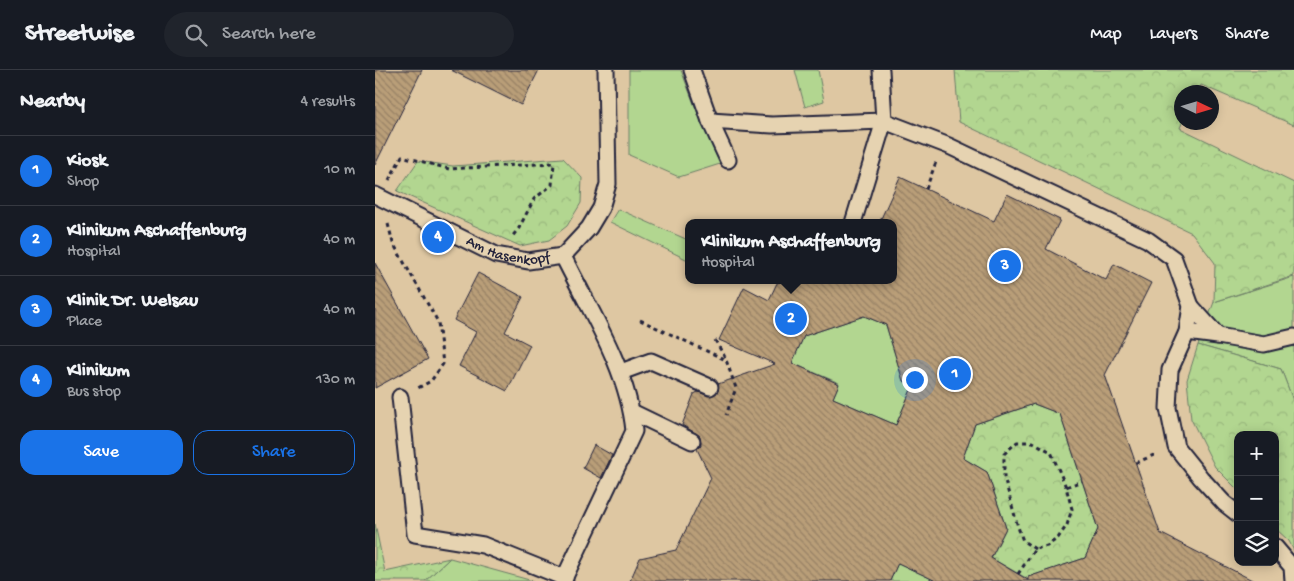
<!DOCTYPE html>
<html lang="en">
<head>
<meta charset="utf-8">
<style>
	body { margin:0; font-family:"Gochi Hand",sans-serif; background:#20242c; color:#f1f3f6 }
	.controls { position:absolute; right:15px; bottom:15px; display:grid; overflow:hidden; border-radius:10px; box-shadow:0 2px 12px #0003 }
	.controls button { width:45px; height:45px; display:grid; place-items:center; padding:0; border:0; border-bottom:1px solid #363941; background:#171b24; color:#f1f3f6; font:25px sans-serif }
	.compass { position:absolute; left:799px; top:15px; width:45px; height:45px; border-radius:50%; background:#171b24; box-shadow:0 2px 12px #0003; rotate:94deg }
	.you { position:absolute; left:539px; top:309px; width:18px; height:18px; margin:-12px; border:4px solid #fff; border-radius:50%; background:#1a73e8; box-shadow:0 0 0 8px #1a73e833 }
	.badge { display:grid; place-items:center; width:32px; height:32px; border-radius:50%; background:#1a73e8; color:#fff; font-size:16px; font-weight:700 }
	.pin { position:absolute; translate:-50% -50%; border:2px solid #fff; box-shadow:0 1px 5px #0006 }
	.popup { position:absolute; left:310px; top:149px; width:212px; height:65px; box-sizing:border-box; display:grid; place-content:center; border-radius:10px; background:#171b24; filter:drop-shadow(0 1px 4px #0005); font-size:16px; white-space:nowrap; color:#9ea1a6 }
	.popup b { font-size:19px; color:#f1f3f6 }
	.popup::after { content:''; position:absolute; left:50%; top:100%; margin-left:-10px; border:10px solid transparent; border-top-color:#171b24 }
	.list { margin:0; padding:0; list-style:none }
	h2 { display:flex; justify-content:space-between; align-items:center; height:65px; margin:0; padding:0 20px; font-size:21px }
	h2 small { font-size:16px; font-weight:400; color:#9ea1a6 }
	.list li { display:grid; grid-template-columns:32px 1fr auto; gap:15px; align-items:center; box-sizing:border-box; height:70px; padding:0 20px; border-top:1px solid #363941 }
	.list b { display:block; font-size:19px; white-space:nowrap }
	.list p { margin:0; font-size:16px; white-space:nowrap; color:#9ea1a6 }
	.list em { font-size:16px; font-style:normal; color:#9ea1a6 }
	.actions { display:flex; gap:10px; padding:15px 20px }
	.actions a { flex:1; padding:11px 0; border:1px solid #1a73e8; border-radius:15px; text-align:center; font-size:18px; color:#1a73e8 }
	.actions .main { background:#1a73e8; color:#fff }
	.icon { flex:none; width:28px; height:28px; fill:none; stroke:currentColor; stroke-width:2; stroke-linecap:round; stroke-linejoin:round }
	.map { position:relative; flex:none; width:919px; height:511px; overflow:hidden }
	header { display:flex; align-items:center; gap:30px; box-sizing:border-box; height:70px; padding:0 25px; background:#171b24; border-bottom:1px solid #363941 }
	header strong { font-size:24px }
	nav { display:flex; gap:28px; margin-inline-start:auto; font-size:18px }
	.search { width:350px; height:45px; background:#20242c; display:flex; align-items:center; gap:12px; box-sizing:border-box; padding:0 18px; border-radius:28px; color:#9ea1a6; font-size:19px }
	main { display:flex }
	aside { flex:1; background:#171b24 }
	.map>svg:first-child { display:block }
	.grass { fill:#b2d690; stroke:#6a7c66 }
	.forest { fill:url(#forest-crowns); stroke:#6a7c66 }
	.building { fill:url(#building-back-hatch); stroke:#22223b; fill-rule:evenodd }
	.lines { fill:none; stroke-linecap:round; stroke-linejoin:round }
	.service-casing { stroke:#22223b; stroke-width:19 }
	.path { stroke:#22223b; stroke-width:3; stroke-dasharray:4 4; stroke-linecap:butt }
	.service { stroke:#e6d3b1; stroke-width:15 }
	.labels { text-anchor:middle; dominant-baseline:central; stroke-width:4; stroke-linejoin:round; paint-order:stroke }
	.street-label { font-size:15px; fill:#22223b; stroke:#e6d3b1 }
</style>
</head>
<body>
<header>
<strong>Streetwise</strong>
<div class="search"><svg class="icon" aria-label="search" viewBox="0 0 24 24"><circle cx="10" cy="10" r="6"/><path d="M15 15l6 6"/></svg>Search here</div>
<nav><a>Map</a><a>Layers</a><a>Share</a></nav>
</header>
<main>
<aside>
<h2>Nearby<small>4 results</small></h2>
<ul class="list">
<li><span class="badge">1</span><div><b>Kiosk</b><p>Shop</p></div><em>10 m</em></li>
<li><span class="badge">2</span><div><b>Klinikum Aschaffenburg</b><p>Hospital</p></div><em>40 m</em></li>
<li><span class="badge">3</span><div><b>Klinik Dr. Welsau</b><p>Place</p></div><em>40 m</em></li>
<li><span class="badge">4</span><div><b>Klinikum</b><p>Bus stop</p></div><em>130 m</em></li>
</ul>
<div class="actions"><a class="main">Save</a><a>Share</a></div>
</aside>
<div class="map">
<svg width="919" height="511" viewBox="0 0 919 511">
	<defs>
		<pattern id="forest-crowns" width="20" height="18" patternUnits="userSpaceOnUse" patternTransform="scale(1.25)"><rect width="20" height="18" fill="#b2d690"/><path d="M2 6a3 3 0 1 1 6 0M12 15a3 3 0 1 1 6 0" fill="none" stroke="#99b77d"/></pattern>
		<pattern id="building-back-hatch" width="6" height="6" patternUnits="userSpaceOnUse" patternTransform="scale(1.25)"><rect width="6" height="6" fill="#b99e78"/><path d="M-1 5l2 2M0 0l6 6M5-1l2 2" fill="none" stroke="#968064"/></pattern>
	</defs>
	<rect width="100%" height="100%" fill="#dec7a2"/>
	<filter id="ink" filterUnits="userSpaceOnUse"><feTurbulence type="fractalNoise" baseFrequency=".02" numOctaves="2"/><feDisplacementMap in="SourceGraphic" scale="10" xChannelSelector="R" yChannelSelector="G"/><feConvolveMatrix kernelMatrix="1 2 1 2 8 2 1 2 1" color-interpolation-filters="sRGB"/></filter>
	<g filter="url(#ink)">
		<!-- grass -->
		<path class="grass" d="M254,0H306L319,34L345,94L304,107L254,85Z
			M420,0H443L449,31L430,37Z
			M243,139L313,170V190L235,152Z
			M919,207V333L906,299L823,275L839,232Z
			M489,246L511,255L528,311L538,315L521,355L458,328L464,313L417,293L429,266Z
			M75,488L158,511H50Z
			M523,493L561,511H515Z"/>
		<!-- forest -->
		<path class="forest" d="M580,0H916L919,1V55L826,15L822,22H806L807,53L805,58L919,113V206L839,232L840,193L817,163L584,52Z
			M188,88L207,108L206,133L192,156L174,170L145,176L22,121L43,91L78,96Z
			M823,275L906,299L919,333V481L914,471L900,458V365H863V420L840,397L816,349L812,310Z
			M659,334L685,344L723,459L710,488L651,508L616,488L631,458L612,402L588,388L600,354Z
			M0,454L10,502L75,488L50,511H0Z"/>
		<!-- building -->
		<path class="building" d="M0,0H47L0,95Z
			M76,0H164L146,35Z
			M525,107L619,151L632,124L685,150L671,179L731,210L739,194L776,213L730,305L785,463L879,511H561L523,493L515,511H255L265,488L301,480L336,408L322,379L326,375L325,366L307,355L319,324L323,322L336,326L343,321V314L400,294L344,270L369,217L394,230L402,213L411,210H518V153H504ZM489,246L511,255L528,311L538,315L521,355L458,328L464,314L417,293L429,266ZM659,334L685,344L723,459L710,488L653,507V510L616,488L631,458L612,402L588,388L600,354Z
			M0,193L53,289L0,318Z
			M103,203L148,227L130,262L155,275L132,321L84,296L101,262L79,250Z
			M219,375L237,385L226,408L208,398Z"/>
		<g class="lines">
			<defs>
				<g id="service">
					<path d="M317,0L335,51L353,90"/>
					<path d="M335,51L397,55L509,51L574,76L773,170L799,189L816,236L812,262L795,300L793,338L801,377L826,408L849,433L863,444"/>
					<path id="s1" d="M0,125L121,185L153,191L188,186"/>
					<path d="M478,153L509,51L506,0"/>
					<path d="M188,186C215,241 253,299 259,361L188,511"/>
					<path d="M188,186L214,158L226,138L233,114L231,0"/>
					<path d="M812,262L843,266L816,236"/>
					<path d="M843,266L889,274L919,267"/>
					<path d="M246,302L276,291L335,317"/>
					<path d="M25,327L40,464L108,475L190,508"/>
					<path d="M257,342L317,371"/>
					<path d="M900,477L917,497L918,511"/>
				</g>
			</defs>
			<!-- service casing -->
			<use href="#service" class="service-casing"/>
			<!-- path -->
			<path class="path" d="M14,110L27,86L74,99L179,93L177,115L159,129L144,158L136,168
				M551,119L561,92
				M13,154L18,173L63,252L68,294L56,311L43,318
				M265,250L351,290L361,318L351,345
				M340,270L351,289
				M761,393L781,384
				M660,479L648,471L643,457L629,407V384L642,372H658L676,382L691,417
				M643,504L660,479L672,476L683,468L692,455L697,439L691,417L707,411"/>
			<!-- service -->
			<use href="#service" class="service"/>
		</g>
	</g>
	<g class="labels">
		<!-- street labels -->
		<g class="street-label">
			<text stroke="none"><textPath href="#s1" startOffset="146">Am Hasenkopf</textPath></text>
		</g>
	</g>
</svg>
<div class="controls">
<button>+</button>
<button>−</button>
<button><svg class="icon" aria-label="layers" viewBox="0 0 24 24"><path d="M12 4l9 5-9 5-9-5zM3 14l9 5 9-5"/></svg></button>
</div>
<svg class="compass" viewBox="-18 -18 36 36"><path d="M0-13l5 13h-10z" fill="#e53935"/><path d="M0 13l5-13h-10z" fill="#9ea1a6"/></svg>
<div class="you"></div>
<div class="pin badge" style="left:580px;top:304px">1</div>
<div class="pin badge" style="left:416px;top:249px">2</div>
<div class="popup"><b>Klinikum Aschaffenburg</b>Hospital</div>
<div class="pin badge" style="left:630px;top:196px">3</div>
<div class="pin badge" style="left:63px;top:167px">4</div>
</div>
</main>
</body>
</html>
